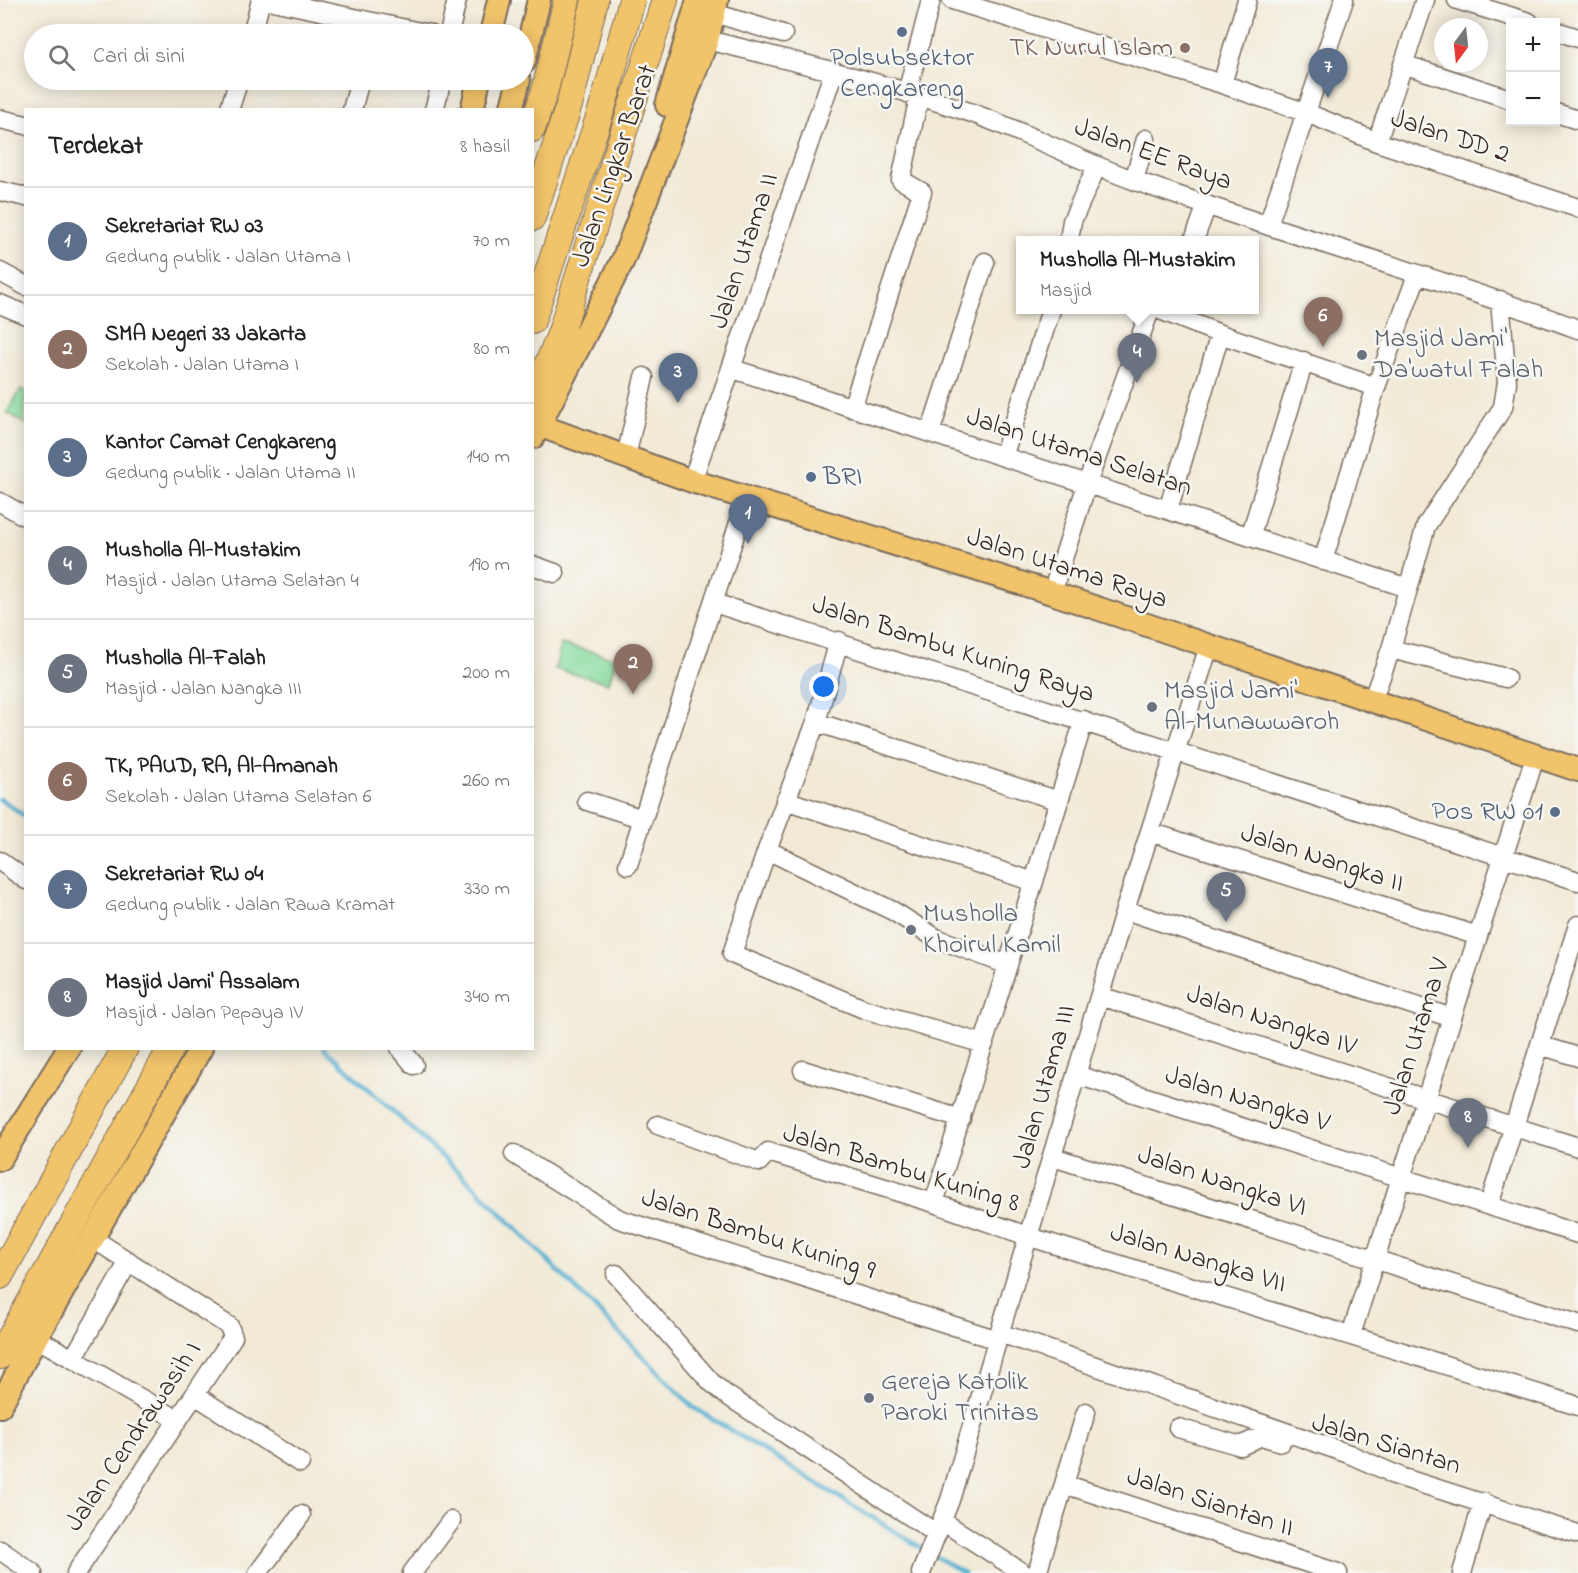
<!DOCTYPE html>
<html lang="id">
<head>
<meta charset="utf-8">
<style>
	body { margin:0; font-family:"Indie Flower",sans-serif; background:#f6f6f6; color:#222 }
	.controls { position:absolute; right:18px; top:18px; display:grid; overflow:hidden; border-radius:0px; box-shadow:0 3px 15px #0003 }
	.controls button { width:54px; height:54px; display:grid; place-items:center; padding:0; border:0; border-bottom:2px solid #e0e0e0; background:#fff; color:#222; font:30px sans-serif }
	.compass { position:absolute; left:1434px; top:18px; width:54px; height:54px; border-radius:50%; background:#fff; box-shadow:0 3px 15px #0003; rotate:195deg }
	.you { position:absolute; left:824px; top:687px; width:21px; height:21px; margin:-15px; border:4px solid #fff; border-radius:50%; background:#1a73e8; box-shadow:0 0 0 9px #1a73e833 }
	.badge { display:grid; place-items:center; width:39px; height:39px; border-radius:50%; background:#c8321e; color:#fff; font-size:20px; font-weight:700 }
	.pin { position:absolute; translate:-50% -50px; filter:drop-shadow(0 2px 3px #0008) }
	.pin::after { content:''; position:absolute; top:32px; width:21px; height:18px; background:inherit; clip-path:polygon(0 0,100% 0,50% 100%) }
	.popup { position:absolute; left:1016px; top:236px; width:243px; height:78px; box-sizing:border-box; display:grid; place-content:center; border-radius:0px; background:#fff; filter:drop-shadow(0 2px 4px #0005); font-size:20px; white-space:nowrap; color:#767676 }
	.popup b { font-size:22px; color:#222 }
	.popup::after { content:''; position:absolute; left:50%; top:100%; margin-left:-12px; border:12px solid transparent; border-top-color:#fff }
	.list { margin:0; padding:0; list-style:none }
	h2 { display:flex; justify-content:space-between; align-items:center; height:78px; margin:0; padding:0 24px; font-size:26px }
	h2 small { font-size:20px; font-weight:400; color:#767676 }
	.list li { display:grid; grid-template-columns:39px 1fr auto; gap:18px; align-items:center; box-sizing:border-box; height:108px; padding:0 24px; border-top:2px solid #e0e0e0 }
	.list b { display:block; font-size:22px; white-space:nowrap }
	.list p { margin:0; font-size:20px; white-space:nowrap; color:#767676 }
	.list em { font-size:20px; font-style:normal; color:#767676 }
	.icon { flex:none; width:33px; height:33px; fill:none; stroke:currentColor; stroke-width:2; stroke-linecap:round; stroke-linejoin:round }
	.map { position:relative; flex:none; width:1578px; height:1573px; overflow:hidden }
	.search { position:absolute; background:#fff; box-shadow:0 3px 15px #0003; left:24px; top:24px; width:510px; height:66px; display:flex; align-items:center; gap:15px; box-sizing:border-box; padding:0 21px; border-radius:33px; color:#767676; font-size:22px }
	.panel { position:absolute; background:#fff; box-shadow:0 3px 15px #0003; left:24px; top:108px; width:510px; height:942px; border-radius:0px }
	.map>svg:first-child { display:block }
	.green { fill:#87dc9f; stroke:#61835e; stroke-width:1.5 }
	.lines { fill:none; stroke-linecap:round; stroke-linejoin:round }
	.stream { stroke:#54b0d2; stroke-width:4.5 }
	.minor-casing { stroke:#7b6d5f; stroke-width:21 }
	.major-casing { stroke:#7b6d5f; stroke-width:26 }
	.highway-casing { stroke:#7b6d5f; stroke-width:28 }
	.minor { stroke:#fff; stroke-width:18 }
	.major { stroke:#f1c36a; stroke-width:22 }
	.highway { stroke:#f1c36a; stroke-width:26 }
	.service-dot { fill:#5c6f8a; stroke:#f6f6f2; stroke-width:2 }
	.education-dot { fill:#8d6e63; stroke:#f6f6f2; stroke-width:2 }
	.worship-dot { fill:#6b7280; stroke:#f6f6f2; stroke-width:2 }
	.labels { text-anchor:middle; dominant-baseline:central; stroke-width:5; stroke-linejoin:round; paint-order:stroke }
	.education-label { font-size:27px; fill:#785e54; stroke:#f6f6f2; text-anchor:end }
	.service-label { font-size:27px; fill:#4e5e75; stroke:#f6f6f2 }
	.street-label { font-size:27px; fill:#3b2a1e; stroke:#f6f6f2 }
	.worship-label { font-size:27px; fill:#5b616d; stroke:#f6f6f2; text-anchor:start }
</style>
</head>
<body>
<div class="map">
<svg width="1578" height="1573" viewBox="0 0 1578 1573">
	<rect width="100%" height="100%" fill="#f6f6f2"/>
	<filter id="ink" filterUnits="userSpaceOnUse"><feTurbulence type="fractalNoise" baseFrequency=".0167" numOctaves="2"/><feDisplacementMap in="SourceGraphic" scale="12" xChannelSelector="R" yChannelSelector="G"/><feConvolveMatrix kernelMatrix="1 2 1 2 8 2 1 2 1" color-interpolation-filters="sRGB"/></filter>
	<filter id="wash" filterUnits="userSpaceOnUse"><feTurbulence type="fractalNoise" baseFrequency=".008" numOctaves="4" result="noise"/><feDisplacementMap in="SourceGraphic" scale="24" xChannelSelector="R" yChannelSelector="G"/><feGaussianBlur stdDeviation="1.35" result="paint"/><feColorMatrix in="noise" values="0 0 0 0 0 0 0 0 0 0 0 0 0 0 0 0 0 1.4 0 .05"/><feComposite in="paint" operator="in"/></filter>
	<g filter="url(#wash)">
		<rect width="100%" height="100%" fill="#f2ead7"/>
		<!-- green -->
		<path class="green" d="M21,389L25,391V424L7,412Z
			M561,644L616,658L609,683L555,669Z"/>
		<g class="lines">
			<!-- stream -->
			<path class="stream" d="M0,799L26,817
				M324,1048L473,1185L693,1407L925,1550
				M932,1554L963,1573"/>
		</g>
	</g>
	<g filter="url(#ink)">
		<g class="lines">
			<defs>
				<path id="minor" d="M268,0L430,34
					M952,0L1222,84L1307,113L1377,142L1578,208
					M1457,0L1529,22
					M714,13L783,34
					M1556,31L1578,38
					M252,34L261,0
					M449,34L457,0
					M707,40C795,61 883,83 969,112C1026,132 1079,161 1136,181C1282,233 1432,275 1578,329
					M1403,64L1510,99
					M1222,84L1247,0
					M907,93L931,0
					M229,110L239,80
					M352,110L360,80
					M434,110L442,80
					M1556,113L1578,120
					M0,119L26,125
					M1377,142L1425,0
					M1134,180L1146,139
					M0,191L26,197
					M1268,225L1344,0
					M1069,240L1072,221L1097,166
					M1194,240L1207,205
					M0,272L26,286
					M0,304L26,315
					M1160,310L1220,334L1376,387
					M733,369L1408,588
					M852,408L922,192L901,180L919,97
					M930,433L985,262
					M626,457L644,377
					M1003,457L1051,310
					M692,481L834,71
					M0,502L26,517
					M1168,510L1220,334
					M1250,537L1304,361
					M1323,561L1376,387L1417,275
					M532,565L555,573
					M1052,593L1087,484L1150,310
					M714,603L1578,881
					M839,641L816,722L767,850L732,954L864,1009L984,1044
					M1391,649L1506,678
					M1372,701L1391,649L1426,526L1503,407L1507,382L1500,300
					M816,722L1059,801
					M785,800L1034,882
					M587,801L643,819
					M1150,832L1478,936
					M767,850L893,911L936,938L1008,965
					M0,861L26,880
					M628,865L747,498
					M1125,910L1452,1018
					M1100,996L1578,1147
					M1540,1045L1578,1057
					M400,1048L414,1065
					M803,1070L961,1119
					M1077,1075L1578,1234
					M658,1125L759,1162L768,1152L934,1203L1030,1237L1578,1406
					M514,1154L619,1219L998,1340
					M1053,1157L1578,1324
					M934,1203L1084,720
					M1489,1205L1578,925
					M129,1261L73,1359L178,1420
					M616,1274L711,1382L725,1394L937,1534
					M1000,1333L1349,1454L1401,1477
					M1351,1335L1535,757
					M36,1338L73,1359
					M195,1395L300,1463
					M1178,1428L1241,1446L1261,1436L1281,1442
					M1391,1474L1578,1534
					M1064,1484L1338,1573
					M942,1521L1023,1573
					M0,1550L33,1573
					M76,1573L233,1337L229,1326L92,1238
					M258,1573L301,1515
					M412,1573L451,1521
					M921,1573L950,1500L1125,910L1209,646
					M1037,1573L1086,1412
					M1462,1573L1483,1502"/>
				<path id="major" d="M491,34L499,0
					M524,62L539,0
					M667,105L698,0
					M472,110L479,80
					M511,110L519,80
					M538,425L692,481L1052,593L1578,770
					M533,437L623,260L707,40L717,0
					M0,1159L69,1048
					M0,1406L36,1338L201,1048"/>
				<path id="highway" d="M532,129L545,90L567,0
					M532,218L570,102L595,0
					M532,321L604,102L632,0
					M532,402L561,332L665,0
					M0,1276L125,1048
					M0,1356L171,1048"/>
			</defs>
			<!-- minor casing -->
			<use href="#minor" class="minor-casing"/>
			<!-- major casing -->
			<use href="#major" class="major-casing"/>
			<!-- highway casing -->
			<use href="#highway" class="highway-casing"/>
			<!-- minor -->
			<use href="#minor" class="minor"/>
			<!-- major -->
			<use href="#major" class="major"/>
			<!-- highway -->
			<use href="#highway" class="highway"/>
		</g>
	</g>
	<!-- markers -->
	<g class="service-dot">
		<circle cx="902" cy="32" r="6"/>
		<circle cx="811" cy="477" r="6"/>
		<circle cx="1555" cy="812" r="6"/>
	</g>
	<circle class="education-dot" cx="1185" cy="48" r="6"/>
	<g class="worship-dot">
		<circle cx="1362" cy="355" r="6"/>
		<circle cx="1152" cy="707" r="6"/>
		<circle cx="911" cy="930" r="6"/>
		<circle cx="869" cy="1398" r="6"/>
	</g>
	<g class="labels">
		<!-- education labels -->
		<g class="education-label">
			<text x="1173" y="48">TK Nurul Islam</text>
		</g>
		<!-- service labels -->
		<g class="service-label">
			<text x="902" y="58">Polsubsektor<tspan x="902" dy="31">Cengkareng</tspan></text>
			<text x="823" y="477" text-anchor="start">BRI</text>
			<text x="1543" y="812" text-anchor="end">Pos RW 01</text>
		</g>
		<!-- street labels -->
		<g class="street-label">
			<text transform="translate(1450 137) rotate(18)">Jalan DD 2</text>
			<text transform="translate(1153 155) rotate(20)">Jalan EE Raya</text>
			<text transform="translate(615 166) rotate(-71)">Jalan Lingkar Barat</text>
			<text transform="translate(745 251) rotate(-71)">Jalan Utama II</text>
			<text transform="translate(1079 453) rotate(18)">Jalan Utama Selatan</text>
			<text transform="translate(1067 569) rotate(18)">Jalan Utama Raya</text>
			<text transform="translate(953 650) rotate(18)">Jalan Bambu Kuning Raya</text>
			<text transform="translate(1322 859) rotate(18)">Jalan Nangka II</text>
			<text transform="translate(1271 1021) rotate(18)">Jalan Nangka IV</text>
			<text transform="translate(1417 1037) rotate(-72)">Jalan Utama V</text>
			<text transform="translate(1045 1087) rotate(-74)">Jalan Utama III</text>
			<text transform="translate(1247 1100) rotate(17)">Jalan Nangka V</text>
			<text transform="translate(901 1169) rotate(17)">Jalan Bambu Kuning 8</text>
			<text transform="translate(1222 1182) rotate(18)">Jalan Nangka VI</text>
			<text transform="translate(758 1235) rotate(18)">Jalan Bambu Kuning 9</text>
			<text transform="translate(1198 1259) rotate(17)">Jalan Nangka VII</text>
			<text transform="translate(134 1437) rotate(-56)">Jalan Cendrawasih I</text>
			<text transform="translate(1386 1445) rotate(17)">Jalan Siantan</text>
			<text transform="translate(1210 1503) rotate(18)">Jalan Siantan II</text>
		</g>
		<!-- worship labels -->
		<g class="worship-label">
			<text x="1374" y="339">Masjid Jami'<tspan x="1374" dy="31">Da'watul Falah</tspan></text>
			<text x="1164" y="691">Masjid Jami'<tspan x="1164" dy="31">Al-Munawwaroh</tspan></text>
			<text x="923" y="914">Musholla<tspan x="923" dy="31">Khoirul Kamil</tspan></text>
			<text x="881" y="1382">Gereja Katolik<tspan x="881" dy="31">Paroki Trinitas</tspan></text>
		</g>
	</g>
</svg>
<div class="controls">
<button>+</button>
<button>−</button>
</div>
<svg class="compass" viewBox="-18 -18 36 36"><path d="M0-13l5 13h-10z" fill="#e53935"/><path d="M0 13l5-13h-10z" fill="#767676"/></svg>
<div class="you"></div>
<div class="pin badge" style="left:748px;top:544px;background:#5c6f8a">1</div>
<div class="pin badge" style="left:633px;top:694px;background:#8d6e63">2</div>
<div class="pin badge" style="left:678px;top:403px;background:#5c6f8a">3</div>
<div class="pin badge" style="left:1137px;top:383px;background:#6b7280">4</div>
<div class="popup"><b>Musholla Al-Mustakim</b>Masjid</div>
<div class="pin badge" style="left:1226px;top:922px;background:#6b7280">5</div>
<div class="pin badge" style="left:1323px;top:347px;background:#8d6e63">6</div>
<div class="pin badge" style="left:1328px;top:98px;background:#5c6f8a">7</div>
<div class="pin badge" style="left:1468px;top:1148px;background:#6b7280">8</div>
<div class="search"><svg class="icon" aria-label="search" viewBox="0 0 24 24"><circle cx="10" cy="10" r="6"/><path d="M15 15l6 6"/></svg>Cari di sini</div>
<section class="panel">
<h2>Terdekat<small>8 hasil</small></h2>
<ul class="list">
<li><span class="badge" style="background:#5c6f8a">1</span><div><b>Sekretariat RW 03</b><p>Gedung publik · Jalan Utama I</p></div><em>70 m</em></li>
<li><span class="badge" style="background:#8d6e63">2</span><div><b>SMA Negeri 33 Jakarta</b><p>Sekolah · Jalan Utama I</p></div><em>80 m</em></li>
<li><span class="badge" style="background:#5c6f8a">3</span><div><b>Kantor Camat Cengkareng</b><p>Gedung publik · Jalan Utama II</p></div><em>140 m</em></li>
<li><span class="badge" style="background:#6b7280">4</span><div><b>Musholla Al-Mustakim</b><p>Masjid · Jalan Utama Selatan 4</p></div><em>190 m</em></li>
<li><span class="badge" style="background:#6b7280">5</span><div><b>Musholla Al-Falah</b><p>Masjid · Jalan Nangka III</p></div><em>200 m</em></li>
<li><span class="badge" style="background:#8d6e63">6</span><div><b>TK, PAUD, RA, Al-Amanah</b><p>Sekolah · Jalan Utama Selatan 6</p></div><em>260 m</em></li>
<li><span class="badge" style="background:#5c6f8a">7</span><div><b>Sekretariat RW 04</b><p>Gedung publik · Jalan Rawa Kramat</p></div><em>330 m</em></li>
<li><span class="badge" style="background:#6b7280">8</span><div><b>Masjid Jami' Assalam</b><p>Masjid · Jalan Pepaya IV</p></div><em>340 m</em></li>
</ul>
</section>
</div>
</body>
</html>
